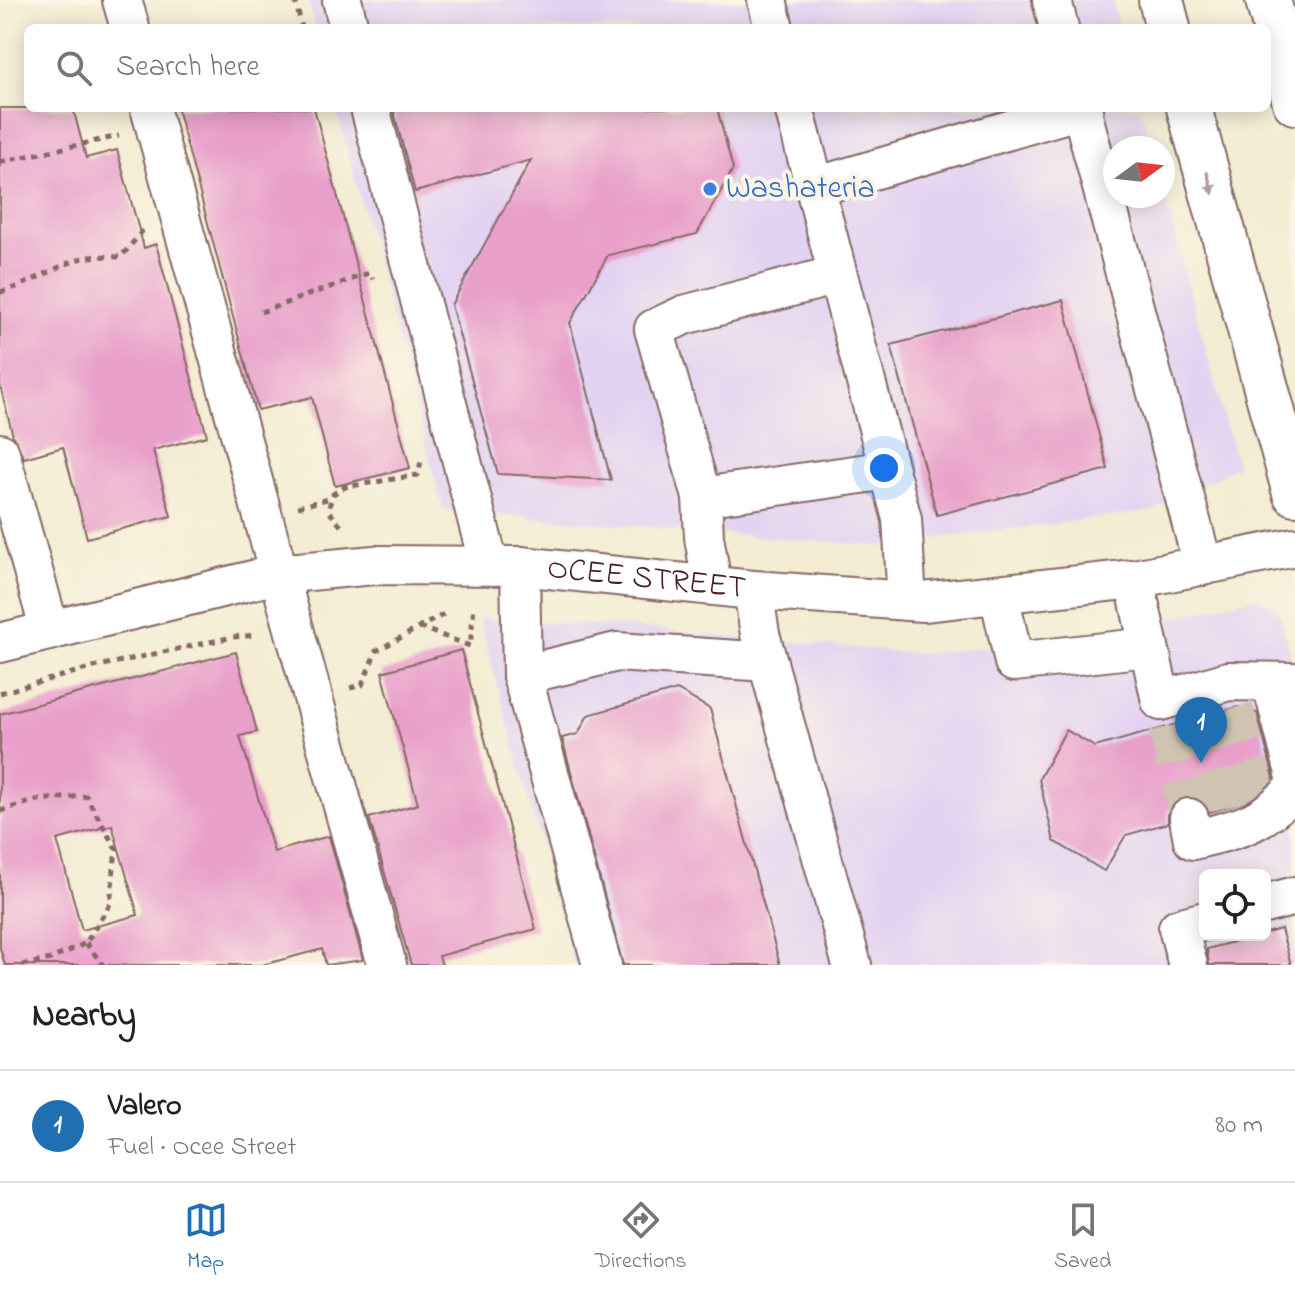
<!DOCTYPE html>
<html lang="en">
<head>
<meta charset="utf-8">
<style>
	body { margin:0; font-family:"Indie Flower",sans-serif; background:#f6f6f6; color:#222 }
	.controls { position:absolute; right:24px; bottom:24px; display:grid; overflow:hidden; border-radius:12px; box-shadow:0 4px 20px #0003 }
	.controls button { width:72px; height:72px; display:grid; place-items:center; padding:0; border:0; border-bottom:2px solid #e0e0e0; background:#fff; color:#222; font:40px sans-serif }
	.compass { position:absolute; left:1103px; top:136px; width:72px; height:72px; border-radius:50%; background:#fff; box-shadow:0 4px 20px #0003; rotate:75deg }
	.you { position:absolute; left:884px; top:468px; width:28px; height:28px; margin:-20px; border:6px solid #fff; border-radius:50%; background:#1a73e8; box-shadow:0 0 0 12px #1a73e833 }
	.badge { display:grid; place-items:center; width:52px; height:52px; border-radius:50%; background:#1f6fb2; color:#fff; font-size:26px; font-weight:700 }
	.pin { position:absolute; translate:-50% -66px; filter:drop-shadow(0 2px 4px #0008) }
	.pin::after { content:''; position:absolute; top:42px; width:28px; height:24px; background:inherit; clip-path:polygon(0 0,100% 0,50% 100%) }
	.list { margin:0; padding:0; list-style:none }
	h2 { display:flex; justify-content:space-between; align-items:center; height:104px; margin:0; padding:0 32px; font-size:34px }
	h2 small { font-size:26px; font-weight:400; color:#767676 }
	.list li { display:grid; grid-template-columns:52px 1fr auto; gap:24px; align-items:center; box-sizing:border-box; height:112px; padding:0 32px; border-top:2px solid #e0e0e0 }
	.list b { display:block; font-size:30px; white-space:nowrap }
	.list p { margin:0; font-size:26px; white-space:nowrap; color:#767676 }
	.list em { font-size:26px; font-style:normal; color:#767676 }
	.icon { flex:none; width:44px; height:44px; fill:none; stroke:currentColor; stroke-width:2; stroke-linecap:round; stroke-linejoin:round }
	.map { position:relative; flex:none; width:1295px; height:965px; overflow:hidden }
	.search { position:absolute; background:#fff; box-shadow:0 4px 20px #0003; left:24px; right:24px; top:24px; height:88px; display:flex; align-items:center; gap:20px; box-sizing:border-box; padding:0 28px; border-radius:12px; color:#767676; font-size:30px }
	.sheet { height:216px; background:#fff }
	nav { display:flex; justify-content:space-around; align-items:center; box-sizing:border-box; height:112px; border-top:2px solid #e0e0e0; background:#fff; font-size:22px; color:#767676 }
	nav a { display:grid; justify-items:center; gap:4px }
	nav .on { color:#1f6fb2 }
	.map>svg:first-child { display:block }
	.built { fill:#e3d3f2; fill-rule:evenodd }
	.building { fill:#e89fca; fill-rule:evenodd }
	.lines { fill:none; stroke-linecap:round; stroke-linejoin:round }
	.minor-tunnel { stroke:#d1c3b1; stroke-width:38; stroke-dasharray:38 19; stroke-linecap:butt }
	.minor-casing { stroke:#856765; stroke-width:42 }
	.major-casing { stroke:#856765; stroke-width:48 }
	.path { stroke:#856765; stroke-width:5; stroke-dasharray:6 6; stroke-linecap:butt }
	.minor { stroke:#fff; stroke-width:38 }
	.major { stroke:#fff; stroke-width:44 }
	.oneway { fill:#ae9aa0 }
	.shop-dot { fill:#3f7fe0; stroke:#fcf5e5; stroke-width:3 }
	.labels { text-anchor:middle; dominant-baseline:central; stroke-width:8; stroke-linejoin:round; paint-order:stroke }
	.shop-label { font-size:32px; fill:#366cbe; stroke:#fcf5e5; text-anchor:start }
	.street-label { font-size:32px; fill:#4a1f2b; stroke:#fcf5e5 }
</style>
</head>
<body>
<div class="map">
<svg width="1295" height="965" viewBox="0 0 1295 965">
	<rect width="100%" height="100%" fill="#fcf5e5"/>
	<filter id="ink" filterUnits="userSpaceOnUse"><feTurbulence type="fractalNoise" baseFrequency=".0125" numOctaves="2"/><feDisplacementMap in="SourceGraphic" scale="16" xChannelSelector="R" yChannelSelector="G"/><feConvolveMatrix kernelMatrix="1 2 1 2 8 2 1 2 1" color-interpolation-filters="sRGB"/></filter>
	<filter id="wash" filterUnits="userSpaceOnUse"><feTurbulence type="fractalNoise" baseFrequency=".006" numOctaves="4" result="noise"/><feDisplacementMap in="SourceGraphic" scale="32" xChannelSelector="R" yChannelSelector="G"/><feGaussianBlur stdDeviation="1.8" result="paint"/><feColorMatrix in="noise" values="0 0 0 0 0 0 0 0 0 0 0 0 0 0 0 0 0 1.4 0 .05"/><feComposite in="paint" operator="in"/></filter>
	<g filter="url(#wash)">
		<rect width="100%" height="100%" fill="#f3ecd2"/>
		<!-- built -->
		<path class="built" d="M308,0H1112L1119,28H315Z
			M336,108H1141L1151,148H1115V196H1163V191L1237,466L1153,511L877,546L443,510Z
			M1256,597L1278,608L1295,669V965H574L479,618L631,627L920,654L1104,634ZM1205,875H1265V935H1205Z"/>
		<g id="blocks">
			<!-- building -->
			<path class="building" d="M0,108H73L86,158L117,150L144,248L156,244L207,436L153,450L171,516L87,538L63,447L24,458L13,436L0,385Z
				M177,108H314L410,468L335,486L312,397L258,410Z
				M393,108H717L733,169L697,234L608,255L570,323L611,480L498,474L451,305L531,160L415,192Z
				M1063,300L1108,469L937,515L891,345Z
				M461,650L536,929L439,956L442,965H411L369,818L418,804L382,672Z
				M236,652L257,732L240,736L274,852L329,836L363,960L326,965L322,949L262,965H5L0,948V714ZM112,825L138,915L82,930L57,840Z
				M677,690L710,709L780,965H623L562,738L578,734L588,715Z
				M1238,707L1257,713L1274,778L1258,793L1240,803L1210,812L1196,797L1175,801L1168,811V823L1126,835L1104,871L1054,841L1039,779L1066,730L1095,747Z
				M1281,929L1291,965H1209L1207,949Z"/>
		</g>
	</g>
	<g filter="url(#ink)">
		<use href="#blocks" fill-opacity="0" stroke="#856765" stroke-width="2"/>
		<g class="lines">
			<!-- minor-tunnel -->
			<path class="minor-tunnel" d="M1234,708L1258,798
				M1201,717L1224,808
				M1167,727L1189,818"/>
			<defs>
				<g id="minor">
					<path d="M122,0L130,28"/>
					<path d="M342,0L349,28"/>
					<path d="M767,0L774,28"/>
					<path d="M1052,0L1059,28"/>
					<path d="M150,108L387,965"/>
					<path d="M370,108L489,565"/>
					<path d="M794,108L902,519L907,601"/>
					<path d="M1081,108L1203,566"/>
					<path d="M815,187L1084,108"/>
					<path d="M0,453L50,631"/>
					<path d="M702,497L889,470"/>
					<path d="M520,566L522,675L617,652L768,662"/>
					<path d="M1134,579L1161,701L1228,681L1295,682"/>
					<path d="M712,584L704,537L702,497L654,329L684,315L837,275"/>
					<path d="M753,590L760,634L852,965"/>
					<path d="M999,594L1014,662L1149,647"/>
					<path id="s1" d="M0,643L277,574L374,565L520,566L753,590L923,602L1134,579L1295,547"/>
					<path d="M522,675L602,965"/>
					<path d="M1272,684L1295,773"/>
					<path d="M1189,818L1193,840C1241,828 1261,825 1295,788"/>
					<path d="M1265,904L1295,896"/>
					<path d="M1188,965L1178,928L1205,921"/>
				</g>
				<path id="major" d="M1161,0L1168,28
					M1268,0L1295,102
					M1189,108L1295,493"/>
			</defs>
			<!-- minor casing -->
			<use href="#minor" class="minor-casing"/>
			<!-- major casing -->
			<use href="#major" class="major-casing"/>
			<!-- path -->
			<path class="path" d="M295,0L302,28
				M0,162L119,136
				M0,292C30,285 53,267 83,258C95,255 109,257 121,257L144,229
				M261,312L369,273L373,279
				M298,507L331,498
				M341,526L328,510L333,494L345,487L418,475L421,461
				M419,627L470,646L474,607
				M350,688L362,685L376,651L448,612
				M0,693L94,667L233,637L257,635
				M0,811L37,800L86,796L116,849L110,904L86,943L51,959L22,965
				M86,943L103,965"/>
			<!-- minor -->
			<use href="#minor" class="minor"/>
			<!-- major -->
			<use href="#major" class="major"/>
		</g>
		<!-- one-way arrows -->
		<defs><path id="oneway-solid" d="M-6-.8H1V-3.2L6.5 0L1 3.2V.8H-6Z" transform="scale(2)"/></defs>
		<use class="oneway" href="#oneway-solid" transform="translate(1210 183) rotate(74)"/>
	</g>
	<!-- markers -->
	<circle class="shop-dot" cx="710" cy="189" r="8"/>
	<g class="labels">
		<!-- shop labels -->
		<g class="shop-label">
			<text x="726" y="189">Washateria</text>
		</g>
		<!-- street labels -->
		<g class="street-label">
			<text stroke="none"><textPath href="#s1" startOffset="656">OCEE STREET</textPath></text>
		</g>
	</g>
</svg>
<div class="controls">
<button><svg class="icon" aria-label="locate" viewBox="0 0 24 24"><circle cx="12" cy="12" r="6"/><path d="M12 2v4M12 18v4M2 12h4M18 12h4"/></svg></button>
</div>
<svg class="compass" viewBox="-18 -18 36 36"><path d="M0-13l5 13h-10z" fill="#e53935"/><path d="M0 13l5-13h-10z" fill="#767676"/></svg>
<div class="you"></div>
<div class="pin badge" style="left:1201px;top:763px">1</div>
<div class="search"><svg class="icon" aria-label="search" viewBox="0 0 24 24"><circle cx="10" cy="10" r="6"/><path d="M15 15l6 6"/></svg>Search here</div>
</div>
<section class="sheet">
<h2>Nearby<small></small></h2>
<ul class="list">
<li><span class="badge">1</span><div><b>Valero</b><p>Fuel · Ocee Street</p></div><em>80 m</em></li>
</ul>
</section>
<nav>
<a class="on"><svg class="icon" aria-label="map" viewBox="0 0 24 24"><path d="M3 6l6-2 6 2 6-2v14l-6 2-6-2-6 2zM9 4v14M15 6v14"/></svg>Map</a>
<a><svg class="icon" aria-label="directions" viewBox="0 0 24 24"><path d="M12 3l9 9-9 9-9-9zM9 14v-3h6M13 9l2 2-2 2"/></svg>Directions</a>
<a><svg class="icon" aria-label="saved" viewBox="0 0 24 24"><path d="M7 4h10v16l-5-4-5 4z"/></svg>Saved</a>
</nav>
</body>
</html>
